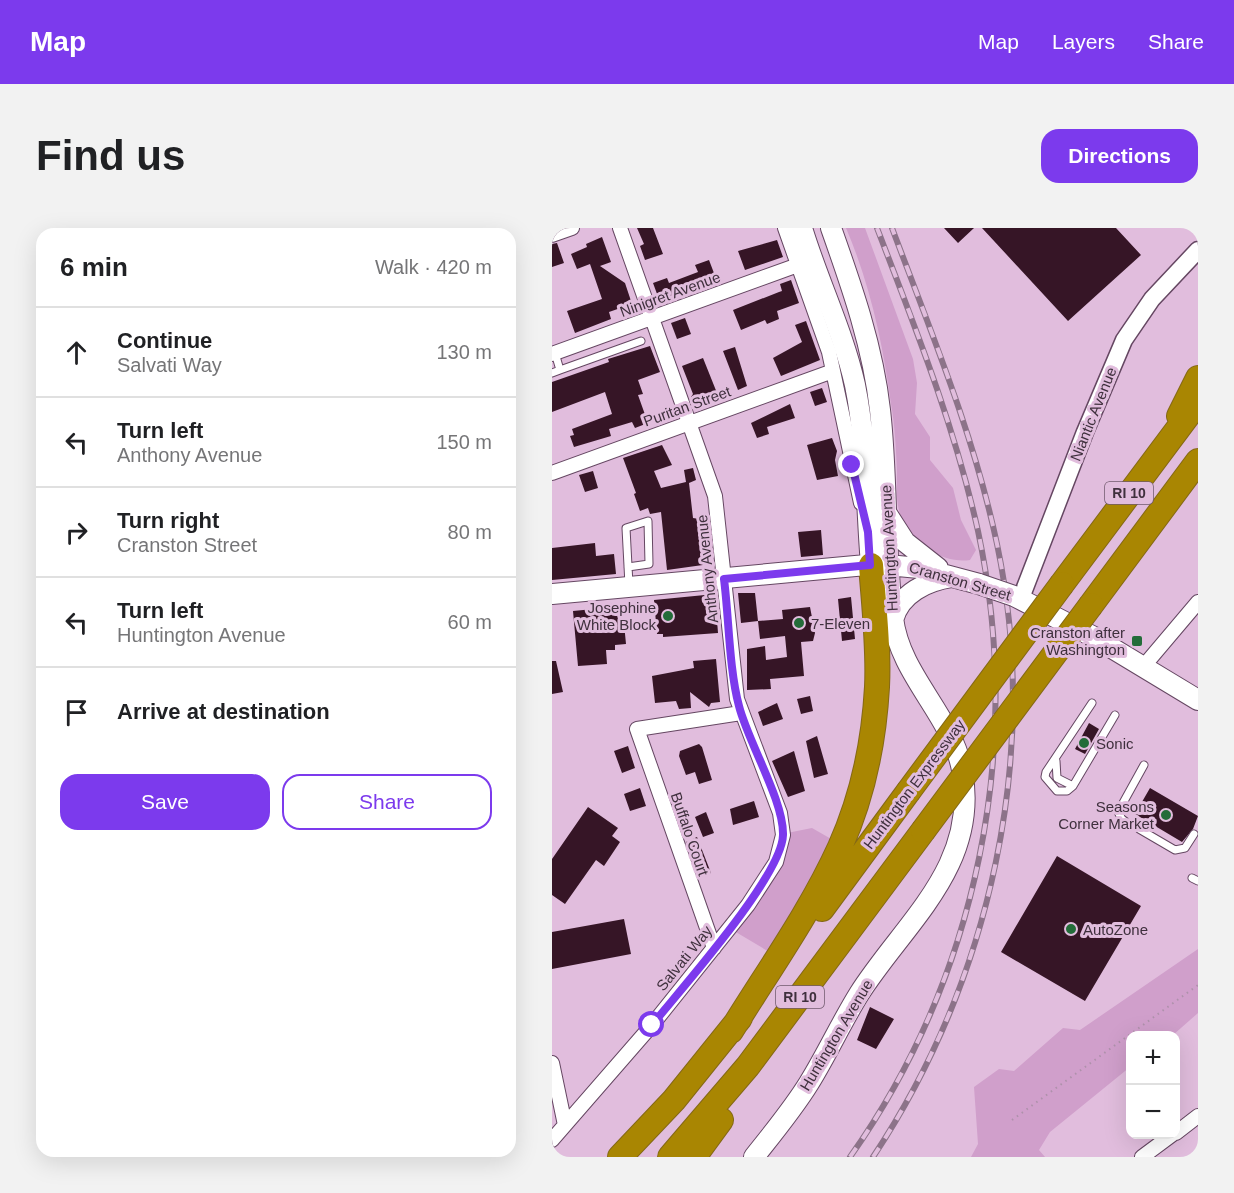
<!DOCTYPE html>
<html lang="en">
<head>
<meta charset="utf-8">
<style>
	body { margin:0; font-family:Helvetica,sans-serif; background:#f2f2f2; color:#202124 }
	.controls { position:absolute; right:18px; bottom:18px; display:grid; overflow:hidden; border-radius:12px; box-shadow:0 6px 24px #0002 }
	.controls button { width:54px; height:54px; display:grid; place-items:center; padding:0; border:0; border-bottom:2px solid #e0e0e0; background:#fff; color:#202124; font:30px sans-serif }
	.stop { position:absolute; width:18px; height:18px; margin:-14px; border:4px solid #7c3aed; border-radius:50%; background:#fff }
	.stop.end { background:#7c3aed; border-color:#fff; box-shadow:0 2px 6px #0008 }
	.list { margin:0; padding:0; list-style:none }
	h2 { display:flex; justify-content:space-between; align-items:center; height:78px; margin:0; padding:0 24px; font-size:26px }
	h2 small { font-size:20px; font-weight:400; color:#757577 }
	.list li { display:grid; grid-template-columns:39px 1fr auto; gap:18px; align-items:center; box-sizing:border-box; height:90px; padding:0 24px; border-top:2px solid #e0e0e0 }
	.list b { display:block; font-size:22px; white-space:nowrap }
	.list p { margin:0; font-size:20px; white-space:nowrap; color:#757577 }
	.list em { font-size:20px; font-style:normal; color:#757577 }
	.actions { display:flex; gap:12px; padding:18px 24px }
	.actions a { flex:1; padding:14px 0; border:2px solid #7c3aed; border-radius:18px; text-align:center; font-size:21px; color:#7c3aed }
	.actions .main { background:#7c3aed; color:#fff }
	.icon { flex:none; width:33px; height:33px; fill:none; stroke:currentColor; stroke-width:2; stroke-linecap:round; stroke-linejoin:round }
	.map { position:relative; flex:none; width:646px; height:929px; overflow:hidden; border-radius:18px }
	header { display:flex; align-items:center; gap:36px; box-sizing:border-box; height:84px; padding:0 30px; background:#7c3aed; color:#fff }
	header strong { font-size:28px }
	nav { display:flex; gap:33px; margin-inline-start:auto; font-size:21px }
	.intro { display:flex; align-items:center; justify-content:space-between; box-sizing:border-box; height:144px; padding:0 36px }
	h1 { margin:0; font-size:42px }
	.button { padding:15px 27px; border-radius:18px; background:#7c3aed; color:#fff; font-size:21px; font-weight:700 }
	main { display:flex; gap:36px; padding:0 36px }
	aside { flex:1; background:#fff; border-radius:18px; box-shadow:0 6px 24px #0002 }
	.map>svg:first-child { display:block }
	.green { fill:#d09fcb }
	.building { fill:#361526 }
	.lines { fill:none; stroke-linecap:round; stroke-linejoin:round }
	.service-casing { stroke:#654762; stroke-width:9 }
	.minor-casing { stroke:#654762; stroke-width:16 }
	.tertiary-casing { stroke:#654762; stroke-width:19 }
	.secondary-casing { stroke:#654762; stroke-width:22 }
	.motorway-casing { stroke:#846817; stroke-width:26 }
	.path { stroke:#ae91ab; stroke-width:2; stroke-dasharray:1.5 4.5; stroke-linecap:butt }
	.service { stroke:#fff; stroke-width:7 }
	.minor { stroke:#fff; stroke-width:14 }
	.tertiary { stroke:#fff; stroke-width:16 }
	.secondary { stroke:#fff; stroke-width:20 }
	.motorway { stroke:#a98602; stroke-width:24 }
	.rail-casing { stroke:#8c7389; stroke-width:6 }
	.rail { stroke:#e1bddd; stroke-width:4; stroke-dasharray:11; stroke-linecap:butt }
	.secondary-bridge-casing { stroke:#654762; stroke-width:22; stroke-linecap:butt }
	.motorway-bridge-casing { stroke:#846817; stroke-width:26; stroke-linecap:butt }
	.secondary-bridge { stroke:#fff; stroke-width:20 }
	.motorway-bridge { stroke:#a98602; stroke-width:24 }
	.route { stroke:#7c3aed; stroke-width:8 }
	.poi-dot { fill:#236c39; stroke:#e1bddd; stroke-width:2 }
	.labels { text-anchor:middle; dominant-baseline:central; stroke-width:6; stroke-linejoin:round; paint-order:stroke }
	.shield { fill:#e1bddd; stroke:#705a6d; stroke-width:1.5 }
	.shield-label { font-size:14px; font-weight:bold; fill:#3f303d }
	.street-label { font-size:15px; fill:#3f303d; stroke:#e1bddd }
	.poi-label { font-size:15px; fill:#3f303d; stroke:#e1bddd; text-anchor:end }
</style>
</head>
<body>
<header>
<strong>Map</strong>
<nav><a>Map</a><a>Layers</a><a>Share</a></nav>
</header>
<div class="intro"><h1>Find us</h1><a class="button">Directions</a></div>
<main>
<aside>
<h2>6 min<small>Walk · 420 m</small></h2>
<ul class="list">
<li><svg class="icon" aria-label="ahead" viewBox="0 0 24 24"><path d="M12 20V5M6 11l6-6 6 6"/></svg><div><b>Continue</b><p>Salvati Way</p></div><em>130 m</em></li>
<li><svg class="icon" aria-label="left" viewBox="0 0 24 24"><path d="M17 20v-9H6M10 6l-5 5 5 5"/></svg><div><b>Turn left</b><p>Anthony Avenue</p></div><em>150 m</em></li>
<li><svg class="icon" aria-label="right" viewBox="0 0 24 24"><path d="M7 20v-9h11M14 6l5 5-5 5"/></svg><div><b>Turn right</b><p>Cranston Street</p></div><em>80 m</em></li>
<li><svg class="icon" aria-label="left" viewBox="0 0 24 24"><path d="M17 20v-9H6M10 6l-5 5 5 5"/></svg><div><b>Turn left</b><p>Huntington Avenue</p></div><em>60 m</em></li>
<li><svg class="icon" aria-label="arrive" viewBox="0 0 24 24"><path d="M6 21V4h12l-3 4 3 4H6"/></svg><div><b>Arrive at destination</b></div></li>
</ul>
<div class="actions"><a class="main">Save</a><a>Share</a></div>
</aside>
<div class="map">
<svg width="646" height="929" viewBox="0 0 646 929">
	<rect width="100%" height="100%" fill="#e1bddd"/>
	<!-- green -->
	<path class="green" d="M294,0H313L361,131L365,155L363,186L378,209V232L401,260L409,292L424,322L418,332C394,336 364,318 353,298C343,280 345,264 345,244C344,222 343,198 339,176C331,116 318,56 294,0Z
		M260,600L288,616L229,731L177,700L223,635L230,606Z
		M646,721V785L621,807L578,808V839L498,904L487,922L493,929H419L426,916L422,859L447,841L462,843L511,800L528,802Z"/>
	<!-- building -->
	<path class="building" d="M85,0H101L111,26L93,32L88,18L92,16Z
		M392,0H422L406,15Z
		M430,0H564L589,27L516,93Z
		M50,9L59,34L48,38L73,55L80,76L57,84L59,91L23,105L15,83L50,71L38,36L25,41L19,26L35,19L34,16Z
		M225,12L231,29L193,42L186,23Z
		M5,15L12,35L0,39V16Z
		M157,32L165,53L121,66L122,68L108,74L101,55L115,50L117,55L146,44L143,37Z
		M239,52L247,75L225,83L227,91L215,96L213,92L189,102L181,82L227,64L230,63L228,56Z
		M133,90L139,106L125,111L119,95Z
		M254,93L268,132L229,148L221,130L250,114L243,97Z
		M98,118L108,144L86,152L91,166L86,167L96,195L83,200L80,194L57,201L59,208L22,219L18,208L22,207L20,201L60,186L53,164L0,184V154L57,134L56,131Z
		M183,119L195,158L186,162L171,123Z
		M151,130L165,165L145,172L139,169L141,166L130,138Z
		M270,160L275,174L263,178L258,164Z
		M238,176L243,190L215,199L217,206L205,210L199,195Z
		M280,210L285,223L283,232L286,248L265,252L255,217Z
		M110,217L120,237L102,243L109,260L134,254L132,242L141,240L144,252L137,255L141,290L153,292L158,336L115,342L109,284L98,286L96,280L88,283L82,266L84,265L71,230Z
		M41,243L46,260L33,264L27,247Z
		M269,302L271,327L249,329L246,304Z
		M43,315L44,328L62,326L64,346L0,352V320Z
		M186,365H203L206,393L189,395Z
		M163,366L166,405L111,409V406H105L102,372Z
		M299,369L303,411L290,413L286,371Z
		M70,375L74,416L63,417V422H54L55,436L26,438L21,383L52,380V376Z
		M258,379L263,405L261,413L249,414L252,448L218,451L219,461L195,462V421L213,418L214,432L235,429L233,408L208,411L206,393L231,391L230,382Z
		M164,431L168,474L159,475L157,479L138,464L139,480L127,481L124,473L103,475L100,448L142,440L141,433Z
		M0,433H4L11,464L0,466Z
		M258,468L261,483L249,486L245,471Z
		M225,475L231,491L211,498L206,484Z
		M537,495L547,501L533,526L523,521Z
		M265,508L276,546L262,550L254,513Z
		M147,516L150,519L160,552L147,556L143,544L134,547L127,528L128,523Z
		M76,518L83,540L70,545L62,523Z
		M242,523L253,563L236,569L220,533Z
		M88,560L94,578L78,583L72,566Z
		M598,560L646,588L641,601L630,614L583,586Z
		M202,573L207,589L181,597L178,581Z
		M36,579L66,600L60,608L68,614L52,638L44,632L13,676L0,667V631Z
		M154,584L162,605L151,609L143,589Z
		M145,609L159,645L147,649L134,614Z
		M505,628L589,678L533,773L449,724Z
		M72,691L79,726L0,741V704Z
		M318,779L342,791L324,821L305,812Z"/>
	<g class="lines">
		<defs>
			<path id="service" d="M8,142L89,113
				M0,145L8,142L3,125
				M76,339L97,336L96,293L74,300L77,357
				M540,475L494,544L493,549L505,563H515L521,558L563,487
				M504,533L505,550L521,558
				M577,596L570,591L566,584L592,537
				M587,601L623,622L633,620L642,606
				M640,650L646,653"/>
			<path id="minor" d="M233,0L277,124L309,275
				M0,7L20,0
				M0,126L246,37
				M0,245L281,143
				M591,439L646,374
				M162,720L85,501L189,485
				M0,835L13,897
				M624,905L646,888
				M0,912L100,797L196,677L224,634L231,607L228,585L185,471L163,268L68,0
				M590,929L621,906"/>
			<path id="tertiary" d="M469,370L533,204L572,112L600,71L646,22"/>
			<path id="secondary" d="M250,0C266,53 291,103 303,157C315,216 314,277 319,337
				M335,286L353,314L386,340
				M0,366L325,336L367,340L427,356
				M462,368L540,408L646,472
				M341,392C348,365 375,353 400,349
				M202,929C221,905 241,881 257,855C275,826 289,795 307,766C352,695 428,638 410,542C400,487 348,448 341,390C332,321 336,251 328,182C321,119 300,59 279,0"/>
			<path id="motorway" d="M627,188L646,150
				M510,356L646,174
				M539,377L646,233
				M270,681L356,564
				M179,803C216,743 259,683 288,619C310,570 322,513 325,459C327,419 322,377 319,337
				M68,929L122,872L188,790
				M118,929L196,838L371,603
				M142,929L169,892"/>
		</defs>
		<!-- service casing -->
		<use href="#service" class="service-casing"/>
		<!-- minor casing -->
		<use href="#minor" class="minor-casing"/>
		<!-- tertiary casing -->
		<use href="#tertiary" class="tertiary-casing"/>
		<!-- secondary casing -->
		<use href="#secondary" class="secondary-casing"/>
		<!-- motorway casing -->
		<use href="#motorway" class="motorway-casing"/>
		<!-- path -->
		<path class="path" d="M460,892L646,757"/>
		<!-- service -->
		<use href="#service" class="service"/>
		<!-- minor -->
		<use href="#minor" class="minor"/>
		<!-- tertiary -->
		<use href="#tertiary" class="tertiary"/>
		<!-- secondary -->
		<use href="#secondary" class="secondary"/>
		<!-- motorway -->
		<use href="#motorway" class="motorway"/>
		<defs>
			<path id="rail" d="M298,929C426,748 472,519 426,303C403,199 363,99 325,0
				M321,929C439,751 489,526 445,316C422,207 379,104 340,0"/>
		</defs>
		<!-- rail casing -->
		<use href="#rail" class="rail-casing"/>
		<!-- rail -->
		<use href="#rail" class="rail"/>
		<defs>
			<path id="secondary-bridge" d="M427,356L462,368"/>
			<path id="motorway-bridge" d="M356,564L510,356
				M371,603L539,377"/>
		</defs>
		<!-- secondary-bridge casing -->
		<use href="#secondary-bridge" class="secondary-bridge-casing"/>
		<!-- motorway-bridge casing -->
		<use href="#motorway-bridge" class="motorway-bridge-casing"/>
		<!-- secondary-bridge -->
		<use href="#secondary-bridge" class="secondary-bridge"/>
		<!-- motorway-bridge -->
		<use href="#motorway-bridge" class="motorway-bridge"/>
	</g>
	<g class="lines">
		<!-- route -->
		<path class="route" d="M100,797C129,761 230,648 231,607C232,573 196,514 187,478C177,441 177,390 172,351L318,337L316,304L300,237"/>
	</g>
	<!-- markers -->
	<g class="poi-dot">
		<circle cx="116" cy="388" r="6"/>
		<circle cx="247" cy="395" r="6"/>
		<rect x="579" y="407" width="12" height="12" rx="3"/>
		<circle cx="532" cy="515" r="6"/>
		<circle cx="614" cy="587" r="6"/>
		<circle cx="519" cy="701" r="6"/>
	</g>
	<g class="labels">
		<!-- shield labels -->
		<g class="shield">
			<rect x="553" y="254" width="48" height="22" rx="4.5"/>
			<rect x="224" y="758" width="48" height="22" rx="4.5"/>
		</g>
		<g class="shield-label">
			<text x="577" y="265">RI 10</text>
			<text x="248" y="769">RI 10</text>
		</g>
		<!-- street labels -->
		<g class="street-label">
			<text transform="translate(118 66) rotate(-20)">Ninigret Avenue</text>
			<text transform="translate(135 178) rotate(-20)">Puritan Street</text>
			<text transform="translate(541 186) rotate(-68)">Niantic Avenue</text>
			<text transform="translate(337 320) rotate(-93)">Huntington Avenue</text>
			<text transform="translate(155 341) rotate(-96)">Anthony Avenue</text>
			<text transform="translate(408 353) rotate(16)">Cranston Street</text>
			<text transform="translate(362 556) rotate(-53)">Huntington Expressway</text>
			<text transform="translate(138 606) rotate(71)">Buffalo Court</text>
			<text transform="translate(132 730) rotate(-51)">Salvati Way</text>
			<text transform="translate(284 807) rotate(-59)">Huntington Avenue</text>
		</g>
		<!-- poi labels -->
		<g class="poi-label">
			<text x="104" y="379">Josephine<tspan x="104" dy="17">White Block</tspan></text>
			<text x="259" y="395" text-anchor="start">7-Eleven</text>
			<text x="573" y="404">Cranston after<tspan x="573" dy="17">Washington</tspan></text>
			<text x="544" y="515" text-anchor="start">Sonic</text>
			<text x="602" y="578">Seasons<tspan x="602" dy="17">Corner Market</tspan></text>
			<text x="531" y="701" text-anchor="start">AutoZone</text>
		</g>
	</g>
</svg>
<div class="controls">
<button>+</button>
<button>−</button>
</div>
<div class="stop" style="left:100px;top:797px"></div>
<div class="stop end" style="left:300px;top:237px"></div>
</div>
</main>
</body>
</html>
